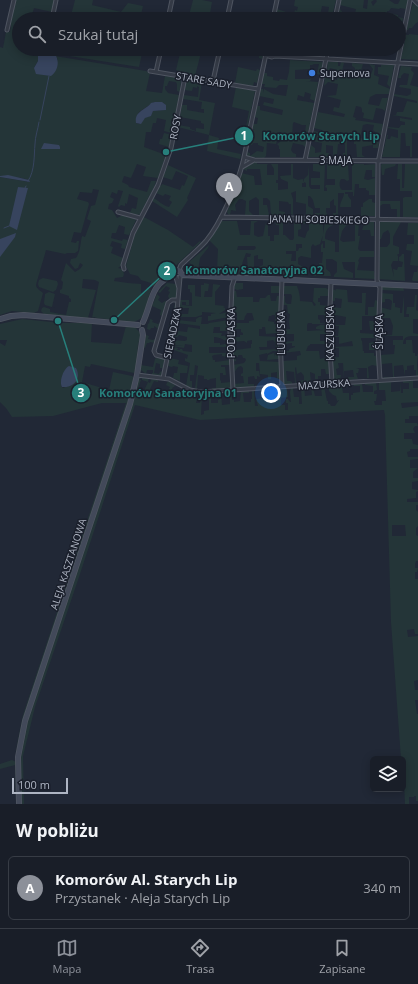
<!DOCTYPE html>
<html lang="pl">
<head>
<meta charset="utf-8">
<style>
	body { margin:0; font-family:"Open Sans",sans-serif; background:#262b34; color:#f1f3f6 }
	.controls { position:absolute; right:12px; bottom:12px; display:grid; overflow:hidden; border-radius:6px; box-shadow:0 2px 10px #0003 }
	.controls button { width:36px; height:36px; display:grid; place-items:center; padding:0; border:0; border-bottom:1px solid #373c45; background:#191e28; color:#f1f3f6; font:20px sans-serif }
	.scale { position:absolute; left:12px; bottom:10px; width:56px; box-sizing:border-box; padding-left:4px; border:2px solid #aeb5c3; border-top:0; font-size:11px; line-height:14px; white-space:nowrap; color:#aeb5c3; -webkit-text-stroke:3px #1a1f2b; paint-order:stroke }
	.you { position:absolute; left:271px; top:393px; width:14px; height:14px; margin:-10px; border:3px solid #fff; border-radius:50%; background:#1a73e8; box-shadow:0 0 0 6px #1a73e833 }
	.badge { display:grid; place-items:center; width:26px; height:26px; border-radius:50%; background:#8c9099; color:#fff; font-size:13px; font-weight:700 }
	.pin { position:absolute; translate:-50% -33px; filter:drop-shadow(0 1px 2px #0008) }
	.pin::after { content:''; position:absolute; top:21px; width:14px; height:12px; background:inherit; clip-path:polygon(0 0,100% 0,50% 100%) }
	.list { margin:0; padding:0; list-style:none }
	h2 { display:flex; justify-content:space-between; align-items:center; height:52px; margin:0; padding:0 16px; font-size:17px }
	h2 small { font-size:13px; font-weight:400; color:#9fa2a8 }
	.list li { display:grid; grid-template-columns:26px 1fr auto; gap:12px; align-items:center; box-sizing:border-box; height:64px; margin:0 8px 8px; padding:0 8px; border:1px solid #373c45; border-radius:6px }
	.list b { display:block; font-size:15px; white-space:nowrap }
	.list p { margin:0; font-size:13px; white-space:nowrap; color:#9fa2a8 }
	.list em { font-size:13px; font-style:normal; color:#9fa2a8 }
	.icon { flex:none; width:22px; height:22px; fill:none; stroke:currentColor; stroke-width:2; stroke-linecap:round; stroke-linejoin:round }
	.map { position:relative; flex:none; width:418px; height:804px; overflow:hidden }
	.search { position:absolute; background:#191e28; box-shadow:0 2px 10px #0003; left:12px; right:12px; top:12px; height:44px; display:flex; align-items:center; gap:10px; box-sizing:border-box; padding:0 14px; border-radius:22px; color:#9fa2a8; font-size:15px }
	.sheet { height:124px; background:#191e28 }
	nav { display:flex; justify-content:space-around; align-items:center; box-sizing:border-box; height:56px; border-top:1px solid #373c45; background:#191e28; font-size:11px; color:#9fa2a8 }
	nav a { display:grid; justify-items:center; gap:2px }
	nav .on { color:#8c9099 }
	.map>svg:first-child { display:block }
	.green { fill:#243538; fill-rule:evenodd }
	.water { fill:#37445e }
	.lines { fill:none; stroke-linecap:round; stroke-linejoin:round }
	.stream { stroke:#37445e; stroke-width:1 }
	.street-casing { stroke:#4f5561; stroke-width:5 }
	.secondary-casing { stroke:#4f5561; stroke-width:6 }
	.street { stroke:#343a46; stroke-width:3 }
	.secondary { stroke:#424959; stroke-width:4.5 }
	.shop-dot { fill:#3f7fe0; stroke:#1a1f2b; stroke-width:1.5 }
	.labels { text-anchor:middle; dominant-baseline:central; stroke-width:3; stroke-linejoin:round; paint-order:stroke }
	.poi-label { font-size:10px; fill:#aeb5c3; stroke:#1a1f2b; text-anchor:start }
	.street-label { font-size:10px; fill:#aeb5c3; stroke:#1a1f2b }
	.leader { fill:none; stroke:#277f7b; stroke-width:1.5 }
	.callout-dot { fill:#277f7b; stroke:#1a1f2b; stroke-width:1.5 }
	.mark-label { font-size:12px; text-anchor:middle; font-weight:bold; fill:#fff }
	.callout-label { font-size:11px; text-anchor:middle; font-weight:bold; fill:#277f7b; stroke:#1a1f2b; stroke-width:3; stroke-linejoin:round; paint-order:stroke }
</style>
</head>
<body>
<div class="map">
<svg width="418" height="804" viewBox="0 0 418 804">
	<rect width="100%" height="100%" fill="#212836"/>
	<!-- green -->
	<path class="green" d="M16,0H55L52,12L34,8L31,19H19V49H40L38,54V61L34,68L58,60L55,56L146,71L150,73L146,91L162,93L165,76L179,78L181,81L180,92L177,91V84L176,82L169,81L167,86H165V89L168,93L179,95L172,133L164,131L166,120L157,118L156,123H153L151,132H146L144,147L166,155L158,178L143,176L146,167L137,164L131,178L124,176L122,182L128,185L129,187L147,192L151,181H156L154,187L140,214L137,215L130,213L132,208L136,209L138,198L129,194L127,204L125,203V206L121,205L119,207L118,206L123,191L118,190L117,194L112,192L110,197L114,199L112,203L109,204L108,209L112,210L117,218L123,215L136,219V220L129,235L124,234L125,227L119,225L116,233H112L111,238L122,241L123,239L128,240L125,249L121,248L122,244L112,241L110,246L113,247L111,253L123,258L121,266L118,268L122,269L124,274L123,277L115,278L114,281L128,283L141,284V293H145L147,287L151,290L143,316L140,319L134,322L97,318L94,317L92,318L99,282L95,280L83,279L82,288L96,290L88,318L44,314L41,311L42,308L44,307L50,309V312L66,315L69,302H71V299L69,298V296L60,293V290L62,289L63,282L61,280L66,263L75,272L80,269L83,265L80,263L78,268L75,269L70,263L71,259L76,258C81,250 80,244 82,236L85,237L91,221L87,219L91,206L95,205L99,190L93,189L92,193L80,192L77,199L88,202L89,204L81,233L74,232L71,242L76,243L77,241H79L78,251L75,253H67L65,254L46,250C45,255 36,283 36,286C37,289 41,291 43,293L38,311L34,313L12,311L0,315V177L29,182V180C19,177 10,176 0,176V47L3,48L6,32H10L11,26L10,23ZM154,102L164,103L165,110L153,111L151,115L146,117L139,124L136,123L139,112Z
		M75,0H93L92,5L121,12L128,3L143,6L140,19H70Z
		M193,0H202L212,2L209,19H188Z
		M295,0H336L332,16L328,14L329,7L322,6L320,16L332,18V19H275L277,9L286,12L294,14L295,10L297,11L298,7L294,6Z
		M341,0H364L363,8L367,9L368,0H374L371,2L373,6L377,1L376,0H389L395,4H398L400,0H409L406,9L400,8L399,9L391,8L389,11H387V13L398,15V17L403,18L402,23L399,22V19L390,17L389,19H387L388,16L386,15L384,16L383,19H337L340,9L343,13L355,15L356,9L340,5Z
		M413,3L418,6V22L415,24L412,28H409L408,30H406Z
		M409,34L418,35V60L401,59L406,35H409Z
		M64,49H143L139,67L63,55Z
		M181,49H202L195,76L182,74L179,71L176,70Z
		M242,49H264L262,59L259,58V54L242,51Z
		M296,49H326L324,55L290,53L291,51Z
		M331,49H336V52H342L343,56L330,55Z
		M290,60L323,62L320,75L317,74L319,64H314L312,65H310V69L295,70V79H311L310,81H306L318,82L315,101L310,99L311,94L305,92L304,97L298,95L297,100L314,103L308,133L305,132L306,125H302L294,122L293,123L292,136L307,139L305,147L303,145L293,143L291,150L293,153L296,154V157H280V149H279V146L277,144L280,142L281,132H279L276,144L267,143L266,156L264,158L248,157L246,156L247,152L250,153V156L257,151L263,152L264,147L258,145V143H253L252,145L248,144L251,130H255L252,129L253,124H257L258,118L254,117L256,106H260V110L282,115L283,110L263,105L264,102L273,104L274,99L259,96L260,89H263V93L264,89L273,94L286,96L288,85H279L276,88L264,87L265,84H261L263,73H267V76L273,77V80L279,81L280,79L287,80L289,72Z
		M328,62H338V66H340L341,62L344,63L342,71L344,74H347V78H349L350,75L355,76V68L352,66V63L363,64L360,74L370,77L373,69L369,64L375,65L374,75L379,77L378,84L390,89L389,94H376L370,97L368,104L379,106L382,98H388L385,111L382,109L376,108L373,120L363,118L364,113L362,112V109L361,107L356,106L353,117L356,118L355,120L383,124L381,135H379L373,130L374,125L367,124L363,125L360,138L379,142L378,148H373V145L362,147V155L365,157H357L356,144H354V137L347,135V157H343V153H345V144H338L337,154H335V157H333V146L326,145V153H329L328,157L323,156V157H308L311,145L315,148V153L321,152L322,143L312,141L314,131L322,133V130L314,128L318,112L344,117L345,114L333,111L334,107L339,108L341,100L326,96L336,95L338,84L328,82L324,86L325,77L337,80L338,77L336,76L337,70L330,68L329,71L327,70Z
		M381,65H394L390,87L387,84L389,76L378,74V67H381Z
		M401,66L412,67L411,70L414,73L410,85L418,87V133H412V157H410V146H406L405,133H401L400,157H382L387,135H388L387,139H390L391,136L398,138V130L388,128V127L399,128L401,125H405V122L400,121V118L412,120V118L392,115H396L397,112H403L407,101L417,103V101L394,96V94L407,96L411,94V89L399,87L400,85H407L409,74L404,73L401,76V78H398Z
		M238,67L256,71L257,69L260,70L257,83L254,82L253,86L235,83Z
		M189,80L202,82L199,100L215,103L209,135L219,138L217,149L241,154L240,159L207,151L209,135L178,127V125L190,127V129L196,131V128L204,129V124L201,123V121L180,117L182,105H187V110L204,113V109H201L202,102L183,99L184,95L198,97L199,87L197,86V88L193,87L192,91L184,90L186,82Z
		M236,87L255,91L247,129L246,127L249,111L232,107Z
		M164,133L172,135L169,147L159,144L160,139H162Z
		M257,161V164H268L267,165V175H274V169L271,164H278V180H276V183H278V190L288,189V182L281,179L280,176L291,175V164H293V178L298,180L303,179L304,183H302V187H306V183L304,182V179L308,175L309,164V186L311,189H320V185H311V178H320V172L313,171V164H325L324,191H327V188L325,187L326,185H335V179H327V164H348L349,180L347,181L344,179H341C339,182 339,188 342,190H352V164H364V165L375,164V177H372V170H366L364,179L368,180L375,178V195H369V191L366,190V188H359V184H355L354,196H353V192H345V194H348V196L351,200V207H340C340,201 344,198 344,193H338V216H333V213H336V206L334,205V199L330,202V208H326V212L328,216H315V213H320V208H315L313,200L310,196H308V206L313,209V216H306V204L296,202V191L291,193L293,199V215L291,214V204H289L288,202L279,201V211L285,212V215H271L270,201L267,198H263V205H267L269,215H259V200L256,197L249,201V211L253,215H245L246,201L242,199H239L235,205L236,211L231,210L230,215L228,214L227,212L230,203H229L236,185L241,186V185L238,183L241,173L254,176L255,185H262L260,169H247V171L243,169L252,162Z
		M382,164H396L395,166L385,169L384,175H382L381,165Z
		M398,164H402V188H404L405,164H418V217H403V198L405,197H412V191H400V179H397Z
		M168,165L196,178L187,198L188,200L177,217L152,201L154,198C159,201 162,205 169,207L172,202L169,200L171,196L165,194L163,196L156,193L160,186H161L162,184L180,190L182,185L184,186L188,176L176,171L172,180L163,177Z
		M369,199H372V202L375,203V216H361V207H363V203Z
		M380,201H400V217H397V209H391L390,204H383L380,206Z
		M144,217L168,230L193,247L200,241L201,242L154,286L152,285L151,283L141,280L138,276L130,274L126,266L135,234Z
		M221,221H237L240,235H250L251,221H258L254,223V235L258,237L263,236L266,222V225H268V236H270V241H274V235H279V225H276L275,221H291L290,222H284L283,224V235H285L290,240H293L294,238V221H306L307,224H301V229L298,230V236L305,238L307,232L309,230V221H320L323,224V235L320,244L315,246L313,244L311,247V258L301,256L298,258V264L305,268L307,276L290,275L289,268H286L287,275L259,274V267L263,265V259H258V255L254,256V266L256,273H248L247,257H250L251,254L246,253C245,257 242,262 242,266H245V273L209,271L217,270L218,249L209,240ZM296,244H302V248H299L298,251H296V261H291L292,254H286V251H296ZM238,246H255L256,248L254,250H237Z
		M325,221L336,222L335,224C328,227 325,230 325,239L335,242V252H339V222H349L342,231L340,240L343,242L355,241V222H359L358,236H360L358,249L360,251H374V257H360L358,261L359,262L357,270L374,271L375,279L355,278V262H342L344,269L353,273V278L334,277V275L337,272V262L332,259H326V269L330,272L331,276H313V269L318,268L319,263H322L323,252H321V245L323,243V248H325V241H322Z
		M365,222H374V236H371L370,230H362Z
		M381,222H401L393,237V245L399,247V254H398L397,255L398,256V261H393L391,265L394,277L393,269L397,270L398,267H402L403,262L399,261V257L401,256L402,254H404L405,281L379,279L380,247H387L390,243V234L388,230L383,233L381,239H378L379,223Z
		M408,223H418V281H413L412,280L414,272H417L418,266L410,265L412,251L406,250L407,244H414V235H407Z
		M209,245L208,248L200,258L198,271L196,270L189,262Z
		M209,272L245,274L244,275L210,274Z
		M43,278L57,281L58,284L56,290L53,292L39,287L38,284L39,280Z
		M167,283L177,284V298L169,300V298L168,296L170,292L168,291L170,288L166,286L160,293L158,292Z
		M204,283L209,284L208,291H205L204,297H212L213,284L220,285V286L215,292V305L225,306L223,307L225,308V310L219,314L229,312V317L208,321V316H211V314L216,313L202,312V315L196,317H179V314H188L189,308H180V300H189V305H186V302H182V305L192,306V293L190,292V289H188V285H195V296L201,297V285H204Z
		M235,283H243V289L237,290L233,288Z
		M271,286H280V293H271Z
		M283,286H297C299,291 300,296 300,301L312,302L314,306L316,305L313,301L314,288H326L329,290L328,304V296H320V298H318V302H320V305L329,306L328,320L325,319L324,315H318V319L320,320V323L327,324H312V323H308L307,325V331L326,330L316,329V327L320,325H328L327,334H320V341H327V344H310V345L308,346L306,351H319L320,359L326,358V360L328,359L330,382L327,381H329V374H326L325,369H321V376H318V379H315V374L310,372L311,383L299,384V381L304,380V376L301,372L297,374L296,367L295,368L296,383H295L294,372L286,371L287,381H290L292,382V385H285L284,384L283,361L297,360V356L301,355L300,351L283,353V352L289,351V349L295,347V346H292V343L282,344V342L294,341V334H285L284,337H282V339L281,332L282,330L290,329L289,322L290,314L288,313L287,305H282V296H285V302L287,304H291L292,296L291,294H283Z
		M384,286L403,287L404,291L381,290L382,287Z
		M332,289L335,290V291L336,289L347,290L348,302L362,303V293H366L365,315H368V307H374L375,300L378,301L377,316H362V330H360V333L376,334V338H361V341L362,340L363,351H364V353H374V356L377,355V353L379,378H378L377,366L372,365L368,367L369,378H367V368H356L359,369L358,373H356L358,379L349,380L348,377H354L353,370L344,371V380L343,363H338L339,368L336,369L337,375H341L340,380L333,381L331,358L339,357V348H332V347L353,346L352,341L339,344V337H331L330,344V336H338L339,326H331V325H345L346,317L336,315L332,317L331,306L332,305V307L341,308L342,299L335,298V301H333L332,304L331,303Z
		M233,291H236L237,297H253V302H259L260,298H265L268,295H270L271,301H276L277,296H280L279,321H275V315H272L271,316H269L268,321L274,322V324H279L278,333L266,334L265,327H262V329H259V336L278,337V347H276L275,342L273,340L267,341V347H259L260,350L278,349V351H273L267,354V353L259,355L260,361L280,362V378L277,379V372L271,373V379H268V375L260,374L259,363H256V371H259L260,377L257,376V379H255L254,376L248,377V384H254V387L237,388L234,387V384L244,383L243,376H241V374L243,373V368L241,366L238,367L233,374V365L244,363L246,360L245,358H243L242,355H238V357H236V361L233,362L232,351C238,349 246,349 251,348V344H252V340L247,341V343L244,341L233,342V337H240V335H243V333L241,332V329H235V334H231L232,323H249V321L254,320L252,313H247L246,315L245,316L244,320H237V315H232Z
		M49,292L55,294L52,307L55,308L45,305L44,303L45,294Z
		M381,293L393,294V303H395V307L400,308V313H402L404,295V317H409V314H406L407,307H414L415,295H417L416,310L418,311V319H413V333L418,334V336C411,336 403,335 403,344H406V340H412L413,353H415V356H417L418,353L417,365L418,376H416V370H414V365L407,366V370H405V376L403,365L394,366V376L396,378H384V377H393L392,363L382,364V367H381L380,355L394,354L395,345H393V340H403V336H381L392,335L393,326L390,318H381L380,307L391,310L392,301L389,299H385V302L380,303Z
		M157,294L160,297L158,300L162,303L165,301L167,302L162,316L160,315L161,310L152,306Z
		M174,301L176,302V308L170,330L168,329L175,304Z
		M199,317H202L201,324H208L209,323L229,320V331H220V327H214L213,333H222L221,336L229,335V341C223,341 221,337 214,337V343H220V345L229,343V347H209V353H227V357L222,356V354L214,355L212,356L213,360H215V362L230,360V365H221V367H225L226,375H223V373H220V380L221,381V383L231,382V388L212,390V388H216V378L210,379L209,380H207V379H204V376L198,375L197,389L195,388L198,366L195,365L194,375H190V381H192V389L186,386L190,363L185,361V358L187,359L188,355L171,349L172,347L178,348L177,350H180V349H182L183,351L192,352V345L185,344L184,348L172,346L183,345H172L173,340L185,341L187,340V337L179,335L177,337L173,336L175,326H176L175,332H178V331L187,332L188,327L200,329V326L177,323L178,320L196,322V319Z
		M22,319L61,323H92L91,342L121,344L126,326L135,327L141,334L138,345L136,368L134,373L91,364L90,367L85,366L82,382L109,390L113,372L132,376L134,378L128,406L69,585L25,713L15,754L23,715L126,403H102L53,416L12,417L6,408L0,402V343L5,346L7,340H0V324ZM68,367L76,368L78,374L70,385L63,388L61,386L63,374Z
		M150,319L153,320L152,322L158,324L160,323L158,331L157,328L154,326V328H151L150,330L147,329L148,323L149,324Z
		M369,321H377V330H370Z
		M146,335L149,336L148,339L153,340L156,338L155,343L150,342L149,343H147L145,348L143,347Z
		M377,341V350H369V343Z
		M274,353L275,357V353H279V359L267,360L268,355Z
		M158,357L165,359L162,371V368H160V364L156,363L154,373L159,374L160,372L162,371L161,376L152,375V373H153V370H147L146,374L141,370L140,373L141,365L153,367L155,359Z
		M169,358L179,360L178,364L188,366L187,373H180V381L173,378L174,373H177L178,367L173,366L172,367L168,366Z
		M141,377L149,378L148,382L142,380V378L139,379L141,380L138,388L142,390L141,392L143,393L148,382L150,383L152,378L158,379V382L154,381L150,389L163,396L165,393L167,395L168,393L167,392L170,387L166,385L168,381L175,385L174,387H173L168,396L174,400L177,395L179,396L181,391L184,393L186,390L195,393L192,394V398H197L196,403H200L201,397L197,396L200,393L202,394L201,415L204,414V411L209,410V393H211V403H218V400L220,399L219,393H221L222,405L230,404V392H231L232,400H234V402L240,401L241,391H249V393H243L244,402H251V399H252V390H254L255,406H258L256,399L264,398L263,389H271V392H267V397H273L274,389L280,388V392V388H287L288,397L281,398V405H285V410H288V403H286V399H288L290,402H291L290,392L291,388H293L294,397H299V404H302L301,388L304,387L305,396L312,395L311,387H313L315,396H322L321,386H324L327,401H328V404H330L331,406H335L339,400L337,401L336,396L333,395L329,391V386L348,384V386L342,387L343,393H349V400H351V395H353V393L360,392V386H354L353,384L362,383L363,392H373V386L365,385V383L376,382L377,390L374,391V394H377L376,401H374L375,405H382V401H386L385,390H379V382L391,381V392L400,391V381L401,393H403V389H409V383H403V380H413V388H418V402L401,403L402,408L418,406V416H409V419H405V423H417L418,426H415L413,429L415,433H404V439H412L413,444L418,445V449H410V451L407,452L408,457H418V459L410,460V468H418L413,472V478H418V481L412,482V489L418,490V491L416,492V498L407,499V502H418V505H416V510L418,512V526L416,528V535L418,536V561H416L415,564V568H418L417,572H415V579H418V634H415L414,629L407,630L408,637L418,636V680L414,681L415,690H418V687V700H415L417,714H418V801H416V796H414V797H409V804H405L403,759H401L391,622L385,415L384,410L200,420L135,405L79,577L35,707L23,756L24,804H21L20,759L22,743L28,715L76,574L138,378ZM392,525H405L406,536H392Z
		M12,760L16,762L17,804H16L15,765L0,769V764Z"/>
	<!-- water -->
	<path class="water" d="M40,49C42,49 44,48 47,49C60,52 61,69 51,76L36,74L34,68L38,61V54Z
		M155,102H162L166,105V110L153,111L151,116L145,118L141,124L136,123C134,111 146,110 151,103Z
		M44,143L59,145L60,147V149H41Z
		M8,175L29,180L30,182L0,177V176Z
		M18,187L28,188L17,230L9,226Z
		M16,233L15,237L0,257V239Z
		M69,366L76,368C82,379 73,388 62,387C59,382 63,369 69,366Z"/>
	<g class="lines">
		<!-- stream -->
		<path class="stream" d="M40,120L49,76
			M28,181C35,171 34,155 35,144C35,137 38,129 39,122
			M25,188L26,186
			M4,228L9,226"/>
		<defs>
			<path id="street" d="M414,0L418,4
				M52,19L56,0
				M168,19L172,0
				M227,19L231,0
				M273,19L277,0
				M335,19L339,0
				M7,30L14,0
				M265,55L270,54L275,56L418,64
				M265,55L272,57L275,56
				M150,71L258,89
				M156,72L161,49
				M213,81L220,49
				M244,157L254,160L418,161
				M305,160L328,49
				M242,167L254,160
				M118,212L140,218
				M221,217L418,220
				M124,269L123,265L133,233L158,185L171,148L185,77
				M179,270L181,265C189,257 198,250 206,241C221,223 237,185 243,162L267,49
				M176,277L179,288
				M282,279L280,335L282,387
				M331,282L329,334L332,383
				M167,358L156,355L154,351L168,303L172,300H178
				M137,375L169,379L190,390L201,392L418,378
				M163,378L177,311L180,277
				M380,380L378,347L380,288L377,280L378,163L410,0
				M233,390L230,332L232,286L235,277"/>
			<path id="secondary" d="M174,275V272L178,270L180,271L182,275
				M182,275L418,286
				M0,319L11,316L24,315L138,325
				M143,322C152,303 150,283 174,275
				M19,804L18,757L25,721L130,404L137,375L143,335L142,330"/>
		</defs>
		<!-- street casing -->
		<use href="#street" class="street-casing"/>
		<!-- secondary casing -->
		<use href="#secondary" class="secondary-casing"/>
		<!-- street -->
		<use href="#street" class="street"/>
		<!-- secondary -->
		<use href="#secondary" class="secondary"/>
	</g>
	<!-- markers -->
	<circle class="shop-dot" cx="312" cy="73" r="4"/>
	<g class="labels">
		<!-- poi labels -->
		<g class="poi-label">
			<text x="320" y="73">Supernova</text>
		</g>
		<!-- street labels -->
		<g class="street-label">
			<text transform="translate(204 80) rotate(10)">STARE SADY</text>
			<text transform="translate(175 127) rotate(-80)">ROSY</text>
			<text x="336" y="160">3 MAJA</text>
			<text transform="translate(319 219) rotate(1)">JANA III SOBIESKIEGO</text>
			<text transform="translate(379 332) rotate(-90)">ŚLĄSKA</text>
			<text transform="translate(172 333) rotate(-78)">SIERADZKA</text>
			<text transform="translate(231 333) rotate(-90)">PODLASKA</text>
			<text transform="translate(281 333) rotate(-90)">LUBUSKA</text>
			<text transform="translate(330 333) rotate(-90)">KASZUBSKA</text>
			<text transform="translate(324 384) rotate(-4)">MAZURSKA</text>
			<text transform="translate(68 564) rotate(-72)">ALEJA KASZTANOWA</text>
		</g>
	</g>
	<!-- callouts -->
	<path class="leader" d="M166 152L244 136M114 320L167 271M58 321L81 393"/>
	<g class="callout-dot">
		<circle cx="166" cy="152" r="4"/>
		<circle cx="114" cy="320" r="4"/>
		<circle cx="58" cy="321" r="4"/>
		<circle cx="244" cy="136" r="10"/>
		<circle cx="167" cy="271" r="10"/>
		<circle cx="81" cy="393" r="10"/>
	</g>
	<g class="mark-label">
		<text x="244" y="140">1</text>
		<text x="167" y="275">2</text>
		<text x="81" y="397">3</text>
	</g>
	<g class="callout-label">
		<text x="321" y="140">Komorów Starych Lip</text>
		<text x="254" y="274">Komorów Sanatoryjna 02</text>
		<text x="168" y="397">Komorów Sanatoryjna 01</text>
	</g>
</svg>
<div class="controls">
<button><svg class="icon" aria-label="layers" viewBox="0 0 24 24"><path d="M12 4l9 5-9 5-9-5zM3 14l9 5 9-5"/></svg></button>
</div>
<div class="scale">100 m</div>
<div class="you"></div>
<div class="pin badge" style="left:229px;top:206px">A</div>
<div class="search"><svg class="icon" aria-label="search" viewBox="0 0 24 24"><circle cx="10" cy="10" r="6"/><path d="M15 15l6 6"/></svg>Szukaj tutaj</div>
</div>
<section class="sheet">
<h2>W pobliżu<small></small></h2>
<ul class="list">
<li><span class="badge">A</span><div><b>Komorów Al. Starych Lip</b><p>Przystanek · Aleja Starych Lip</p></div><em>340 m</em></li>
</ul>
</section>
<nav>
<a class="on"><svg class="icon" aria-label="map" viewBox="0 0 24 24"><path d="M3 6l6-2 6 2 6-2v14l-6 2-6-2-6 2zM9 4v14M15 6v14"/></svg>Mapa</a>
<a><svg class="icon" aria-label="directions" viewBox="0 0 24 24"><path d="M12 3l9 9-9 9-9-9zM9 14v-3h6M13 9l2 2-2 2"/></svg>Trasa</a>
<a><svg class="icon" aria-label="saved" viewBox="0 0 24 24"><path d="M7 4h10v16l-5-4-5 4z"/></svg>Zapisane</a>
</nav>
</body>
</html>
